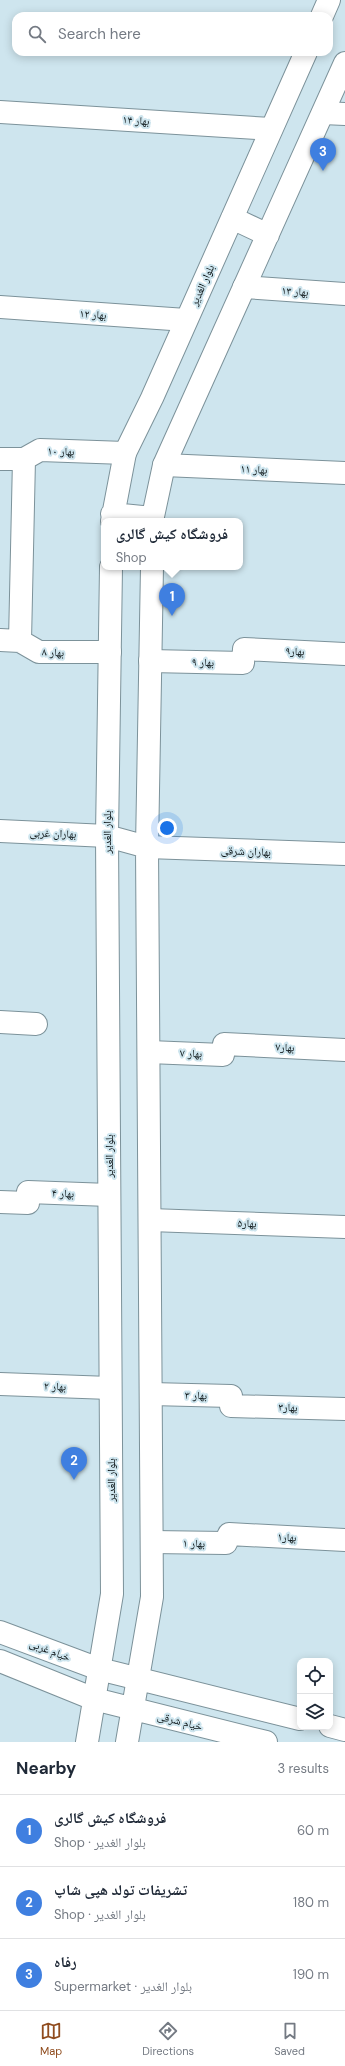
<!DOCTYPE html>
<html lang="en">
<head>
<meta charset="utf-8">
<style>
	body { margin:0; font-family:"DM Sans","Noto Naskh Arabic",sans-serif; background:#f2f2f3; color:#1f2937 }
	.controls { position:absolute; right:12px; bottom:12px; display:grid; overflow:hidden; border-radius:8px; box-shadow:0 2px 10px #0003 }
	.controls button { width:36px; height:36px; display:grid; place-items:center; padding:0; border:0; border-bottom:1px solid #e0e1e3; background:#fff; color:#1f2937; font:20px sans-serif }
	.you { position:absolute; left:167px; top:828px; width:14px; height:14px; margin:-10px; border:3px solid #fff; border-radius:50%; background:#1a73e8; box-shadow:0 0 0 6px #1a73e833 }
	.badge { display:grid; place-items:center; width:26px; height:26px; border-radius:50%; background:#904c1e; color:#fff; font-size:13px; font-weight:700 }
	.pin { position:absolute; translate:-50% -33px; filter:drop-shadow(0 1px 2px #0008) }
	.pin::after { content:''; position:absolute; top:21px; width:14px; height:12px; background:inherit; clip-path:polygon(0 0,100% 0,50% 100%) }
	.popup { position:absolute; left:101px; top:518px; width:142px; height:52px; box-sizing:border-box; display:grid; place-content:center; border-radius:8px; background:#fff; filter:drop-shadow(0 1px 3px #0005); font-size:13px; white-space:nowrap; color:#747a83 }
	.popup b { font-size:15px; color:#1f2937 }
	.popup::after { content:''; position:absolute; left:50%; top:100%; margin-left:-8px; border:8px solid transparent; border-top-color:#fff }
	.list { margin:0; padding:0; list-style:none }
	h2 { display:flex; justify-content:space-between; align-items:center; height:52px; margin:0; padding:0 16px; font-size:17px }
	h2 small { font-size:13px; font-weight:400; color:#747a83 }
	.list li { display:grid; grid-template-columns:26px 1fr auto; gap:12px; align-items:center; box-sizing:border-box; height:72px; padding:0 16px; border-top:1px solid #e0e1e3 }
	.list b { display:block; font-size:15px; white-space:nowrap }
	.list p { margin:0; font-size:13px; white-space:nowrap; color:#747a83 }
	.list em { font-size:13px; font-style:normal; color:#747a83 }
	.icon { flex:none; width:22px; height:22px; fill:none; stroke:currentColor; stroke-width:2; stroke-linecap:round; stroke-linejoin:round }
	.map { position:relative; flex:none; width:345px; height:1742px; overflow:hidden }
	.search { position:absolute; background:#fff; box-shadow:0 2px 10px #0003; left:12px; right:12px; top:12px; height:44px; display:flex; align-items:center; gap:10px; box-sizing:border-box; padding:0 14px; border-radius:12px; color:#747a83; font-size:15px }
	.sheet { height:268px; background:#fff }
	nav { display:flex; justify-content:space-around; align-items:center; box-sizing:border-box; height:56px; border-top:1px solid #e0e1e3; background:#fff; font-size:11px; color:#747a83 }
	nav a { display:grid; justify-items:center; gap:2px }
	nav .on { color:#904c1e }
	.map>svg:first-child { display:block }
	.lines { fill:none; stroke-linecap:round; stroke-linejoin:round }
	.street-casing { stroke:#7c929a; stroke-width:24 }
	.secondary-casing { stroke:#7c929a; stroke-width:24 }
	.street { stroke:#fff; stroke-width:22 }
	.secondary { stroke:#fff; stroke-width:22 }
	.labels { text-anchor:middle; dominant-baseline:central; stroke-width:4; stroke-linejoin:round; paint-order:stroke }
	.street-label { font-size:11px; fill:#070f11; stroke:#cee5ee }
</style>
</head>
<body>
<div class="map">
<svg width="345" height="1742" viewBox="0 0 345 1742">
	<rect width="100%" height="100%" fill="#cee5ee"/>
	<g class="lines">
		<defs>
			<path id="street" d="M0,112L271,129
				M323,113L345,114
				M244,287L345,294
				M0,307L186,320
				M0,459H24L20,641
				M9,459H24L40,450L125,453
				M164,465L345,473
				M0,640L20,641L39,652H110
				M150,661L243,663L244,649L345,654
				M0,831L107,836
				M147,847L345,854
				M0,1022L36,1024
				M149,1052L223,1055L224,1044L345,1050
				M0,1202L28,1203V1192L109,1195
				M150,1220L345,1227
				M0,1384L110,1388
				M151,1394L231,1396V1406L345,1409
				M152,1542L226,1543L229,1534L345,1540"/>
			<path id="secondary" d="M322,16L329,0
				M232,218L268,235
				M112,514L152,518
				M112,521L125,453L152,398L306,52
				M152,521L164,465L345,63
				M107,836L147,847
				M0,1632L99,1669L300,1719
				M0,1661L94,1699L266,1742
				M330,1726L345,1730
				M87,1742L112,1594L107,836L111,567
				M127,1742L152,1597L147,847L152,567"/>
		</defs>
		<!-- street casing -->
		<use href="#street" class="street-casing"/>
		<!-- secondary casing -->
		<use href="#secondary" class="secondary-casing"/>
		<!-- street -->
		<use href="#street" class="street"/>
		<!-- secondary -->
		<use href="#secondary" class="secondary"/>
	</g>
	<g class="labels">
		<!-- street labels -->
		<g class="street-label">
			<text transform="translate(136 120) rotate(4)">بهار ۱۴</text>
			<text transform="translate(202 285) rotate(-66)">بلوار الغدیر</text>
			<text transform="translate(295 291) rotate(4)">بهار ۱۳</text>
			<text transform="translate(93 314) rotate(4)">بهار ۱۲</text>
			<text transform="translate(61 451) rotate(2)">بهار ۱۰</text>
			<text transform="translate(254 469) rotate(3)">بهار ۱۱</text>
			<text transform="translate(295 651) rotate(3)">بهار۹</text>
			<text transform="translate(53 652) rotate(2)">بهار ۸</text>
			<text transform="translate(203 662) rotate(1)">بهار ۹</text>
			<text transform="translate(107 832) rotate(-90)">بلوار الغدیر</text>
			<text transform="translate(53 833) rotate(2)">بهاران غربی</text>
			<text transform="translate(246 851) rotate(2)">بهاران شرقی</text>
			<text transform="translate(285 1047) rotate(3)">بهار۷</text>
			<text transform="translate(191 1053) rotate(2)">بهار ۷</text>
			<text transform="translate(109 1156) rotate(-90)">بلوار الغدیر</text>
			<text transform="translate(63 1193) rotate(2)">بهار ۴</text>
			<text transform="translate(247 1223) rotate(2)">بهار۵</text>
			<text transform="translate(55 1386) rotate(2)">بهار ۲</text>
			<text transform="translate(196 1395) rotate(1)">بهار ۳</text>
			<text transform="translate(288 1407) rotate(2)">بهار۳</text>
			<text transform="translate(111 1480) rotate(-90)">بلوار الغدیر</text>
			<text transform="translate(287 1537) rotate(3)">بهار۱</text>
			<text transform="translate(194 1543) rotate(1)">بهار ۱</text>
			<text transform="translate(50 1650) rotate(21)">خیام غربی</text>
			<text transform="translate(180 1721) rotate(14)">خیام شرقی</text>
		</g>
	</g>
</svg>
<div class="controls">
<button><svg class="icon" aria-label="locate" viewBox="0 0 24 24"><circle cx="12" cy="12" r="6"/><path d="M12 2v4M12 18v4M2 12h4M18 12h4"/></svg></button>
<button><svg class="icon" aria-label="layers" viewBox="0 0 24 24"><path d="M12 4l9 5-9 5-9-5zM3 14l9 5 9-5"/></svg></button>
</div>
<div class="you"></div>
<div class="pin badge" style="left:172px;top:616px;background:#3f7fe0">1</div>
<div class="popup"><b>فروشگاه کیش گالری</b>Shop</div>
<div class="pin badge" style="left:74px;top:1480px;background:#3f7fe0">2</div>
<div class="pin badge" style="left:323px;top:171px;background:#3f7fe0">3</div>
<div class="search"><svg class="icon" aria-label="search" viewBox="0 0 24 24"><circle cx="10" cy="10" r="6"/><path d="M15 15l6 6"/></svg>Search here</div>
</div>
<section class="sheet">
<h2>Nearby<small>3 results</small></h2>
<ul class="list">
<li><span class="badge" style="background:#3f7fe0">1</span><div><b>فروشگاه کیش گالری</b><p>Shop · بلوار الغدیر</p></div><em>60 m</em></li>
<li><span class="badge" style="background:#3f7fe0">2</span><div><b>تشریفات تولد هپی شاپ</b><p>Shop · بلوار الغدیر</p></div><em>180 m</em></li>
<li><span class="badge" style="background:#3f7fe0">3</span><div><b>رفاه</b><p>Supermarket · بلوار الغدیر</p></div><em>190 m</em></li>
</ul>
</section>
<nav>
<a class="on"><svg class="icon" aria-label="map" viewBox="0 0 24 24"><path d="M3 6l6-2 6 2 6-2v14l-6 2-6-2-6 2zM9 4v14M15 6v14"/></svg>Map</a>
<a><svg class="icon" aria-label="directions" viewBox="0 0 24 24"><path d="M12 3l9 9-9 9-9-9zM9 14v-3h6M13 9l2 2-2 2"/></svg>Directions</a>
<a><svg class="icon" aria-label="saved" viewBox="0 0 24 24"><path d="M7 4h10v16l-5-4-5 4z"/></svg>Saved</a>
</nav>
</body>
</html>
